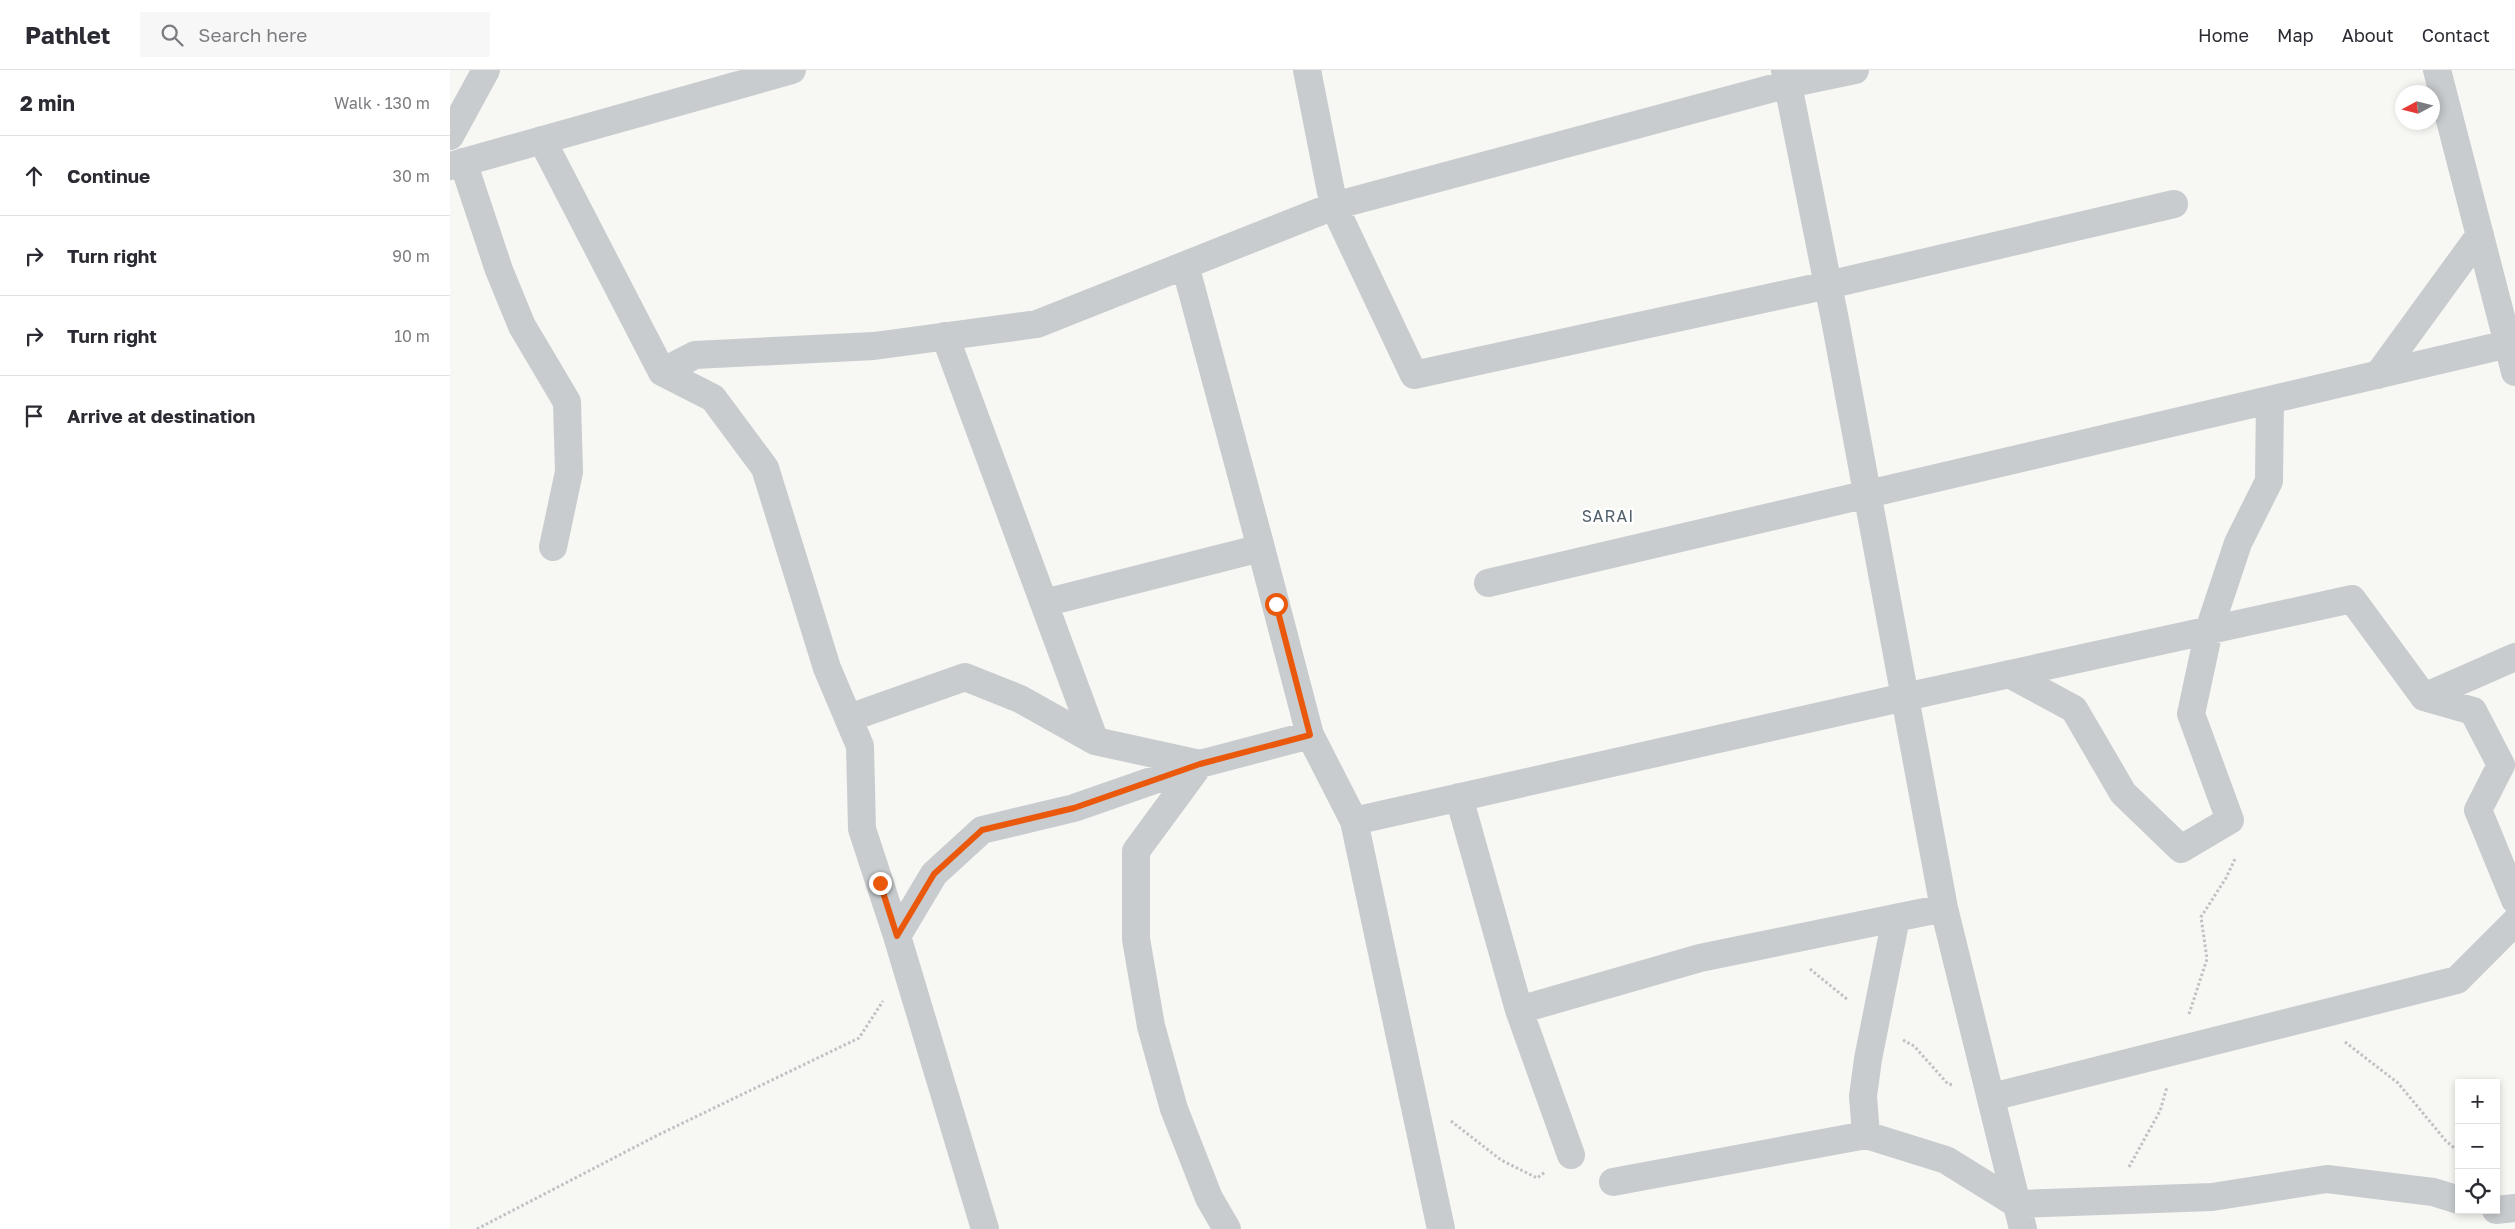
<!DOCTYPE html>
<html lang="en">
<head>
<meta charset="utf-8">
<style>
	body { margin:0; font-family:"Golos Text",sans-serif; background:#f7f7f7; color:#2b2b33 }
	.controls { position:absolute; right:15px; bottom:15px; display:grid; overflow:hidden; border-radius:0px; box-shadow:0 2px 8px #0003 }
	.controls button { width:45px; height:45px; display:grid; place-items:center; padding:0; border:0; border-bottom:1px solid #e1e1e2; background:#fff; color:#2b2b33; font:25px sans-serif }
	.compass { position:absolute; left:1945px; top:15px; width:45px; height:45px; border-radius:50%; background:#fff; box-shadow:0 2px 8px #0003; rotate:263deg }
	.stop { position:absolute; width:15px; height:15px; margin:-11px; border:4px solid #ea580c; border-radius:50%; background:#fff }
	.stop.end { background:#ea580c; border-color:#fff; box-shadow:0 1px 5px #0008 }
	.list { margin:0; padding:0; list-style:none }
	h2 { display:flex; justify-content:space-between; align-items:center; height:65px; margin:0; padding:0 20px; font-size:21px }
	h2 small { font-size:16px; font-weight:400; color:#7c7c81 }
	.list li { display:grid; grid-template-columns:32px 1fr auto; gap:15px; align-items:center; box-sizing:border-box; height:80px; padding:0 20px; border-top:1px solid #e1e1e2 }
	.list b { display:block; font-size:19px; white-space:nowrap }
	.list em { font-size:16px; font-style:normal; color:#7c7c81 }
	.icon { flex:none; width:28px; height:28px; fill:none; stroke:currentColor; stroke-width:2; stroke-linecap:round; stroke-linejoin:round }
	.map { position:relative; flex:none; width:2065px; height:1159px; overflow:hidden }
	header { display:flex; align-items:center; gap:30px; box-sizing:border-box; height:70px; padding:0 25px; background:#fff; border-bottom:1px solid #e1e1e2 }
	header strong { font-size:24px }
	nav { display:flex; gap:28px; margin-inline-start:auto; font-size:18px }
	.search { width:350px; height:45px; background:#f7f7f7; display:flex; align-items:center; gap:12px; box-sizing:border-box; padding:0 18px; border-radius:0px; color:#7c7c81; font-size:19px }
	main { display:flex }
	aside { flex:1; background:#fff }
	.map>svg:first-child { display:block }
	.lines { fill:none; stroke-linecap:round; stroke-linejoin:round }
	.path { stroke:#bfc2c4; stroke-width:3; stroke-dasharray:2.5 2.5; stroke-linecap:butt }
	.minor { stroke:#c8cccf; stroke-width:28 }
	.tertiary { stroke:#c8cccf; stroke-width:28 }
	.route { stroke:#ea580c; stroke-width:6 }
	.labels { text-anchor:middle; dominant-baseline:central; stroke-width:5; stroke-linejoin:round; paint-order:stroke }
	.quarter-label { font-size:16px; letter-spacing:1px; fill:#51606b; stroke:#fff }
</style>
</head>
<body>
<header>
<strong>Pathlet</strong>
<div class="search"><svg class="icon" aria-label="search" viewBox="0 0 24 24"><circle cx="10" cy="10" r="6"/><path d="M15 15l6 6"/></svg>Search here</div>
<nav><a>Home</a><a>Map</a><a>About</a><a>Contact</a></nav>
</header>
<main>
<aside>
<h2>2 min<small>Walk · 130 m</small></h2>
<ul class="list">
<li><svg class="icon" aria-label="ahead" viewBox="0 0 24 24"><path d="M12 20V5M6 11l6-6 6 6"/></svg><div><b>Continue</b></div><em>30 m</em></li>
<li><svg class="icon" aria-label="right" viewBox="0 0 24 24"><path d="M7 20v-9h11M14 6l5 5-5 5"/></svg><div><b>Turn right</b></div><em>90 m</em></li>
<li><svg class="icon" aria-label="right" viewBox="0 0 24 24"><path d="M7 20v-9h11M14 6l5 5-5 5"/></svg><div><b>Turn right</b></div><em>10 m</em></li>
<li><svg class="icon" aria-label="arrive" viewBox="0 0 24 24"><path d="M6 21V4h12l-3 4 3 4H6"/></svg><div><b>Arrive at destination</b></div></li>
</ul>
</aside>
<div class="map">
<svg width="2065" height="1159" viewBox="0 0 2065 1159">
	<rect width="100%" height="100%" fill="#f7f7f3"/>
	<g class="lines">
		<!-- path -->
		<path class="path" d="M1360,899L1398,930
			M1739,944L1757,889L1751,847L1776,808L1785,789
			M1453,970L1464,976L1498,1014L1504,1015
			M1895,972L1948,1013L1996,1071L2009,1082
			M1001,1051L1051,1090L1087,1108L1095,1102
			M1679,1097L1710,1041L1717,1017
			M27,1159L208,1065L409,968L433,931"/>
		<!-- minor -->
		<path class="minor" d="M857,0L881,122
			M1335,0L1386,255L1494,838L1573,1159
			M1987,0L2058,274
			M0,66L36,0
			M92,70L212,302L245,285L424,276L587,254L884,136L1338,14L1405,0
			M13,92L49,200L72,256L117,332L119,402L103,477
			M884,136L964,305L1378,215L1724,134
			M495,266L645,671
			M212,302L263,328L315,398L377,598L410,676L412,759L447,866L535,1159
			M1928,305L2030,165
			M811,478L860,665
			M1038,513L2058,274L2065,302
			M594,533L811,478L735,195
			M1559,604L1624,639L1673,723L1731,779L1780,750L1741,644L1759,560L1788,473L1819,411L1820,330
			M1974,627L2065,587
			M399,648L515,607L570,629L645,671L750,694L860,665L904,751L991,1159
			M750,694L686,781V869L701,956L724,1039L759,1128L777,1159
			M1009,727L1069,940L1121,1085
			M904,751L1455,627L1902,529L1974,627L2023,641L2051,695L2028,740L2065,830
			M447,866L484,804L532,760L624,738L750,694
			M1069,940L1250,888L1494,838
			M1542,1027L2007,910L2065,852
			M1416,1065L1413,1026L1418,989L1446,848
			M1163,1112L1416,1065L1496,1090L1567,1134L1762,1127L1877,1109L1983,1122L2009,1130
			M2046,1140L2065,1138"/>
		<!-- tertiary -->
		<path class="tertiary" d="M0,96L342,0"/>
	</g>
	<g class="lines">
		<!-- route -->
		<path class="route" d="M430,813L447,866L484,804L532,760L624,738L750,694L860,665L826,534"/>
	</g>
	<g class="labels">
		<!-- quarter labels -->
		<g class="quarter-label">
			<text x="1158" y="446">SARAI</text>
		</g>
	</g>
</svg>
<div class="controls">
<button>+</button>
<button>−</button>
<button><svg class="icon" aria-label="locate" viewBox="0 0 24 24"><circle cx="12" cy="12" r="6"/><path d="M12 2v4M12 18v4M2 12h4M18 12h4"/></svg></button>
</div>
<svg class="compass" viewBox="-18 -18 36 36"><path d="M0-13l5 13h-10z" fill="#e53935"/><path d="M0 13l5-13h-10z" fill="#7c7c81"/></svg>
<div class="stop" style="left:826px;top:534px"></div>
<div class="stop end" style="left:430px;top:813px"></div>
</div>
</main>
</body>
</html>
